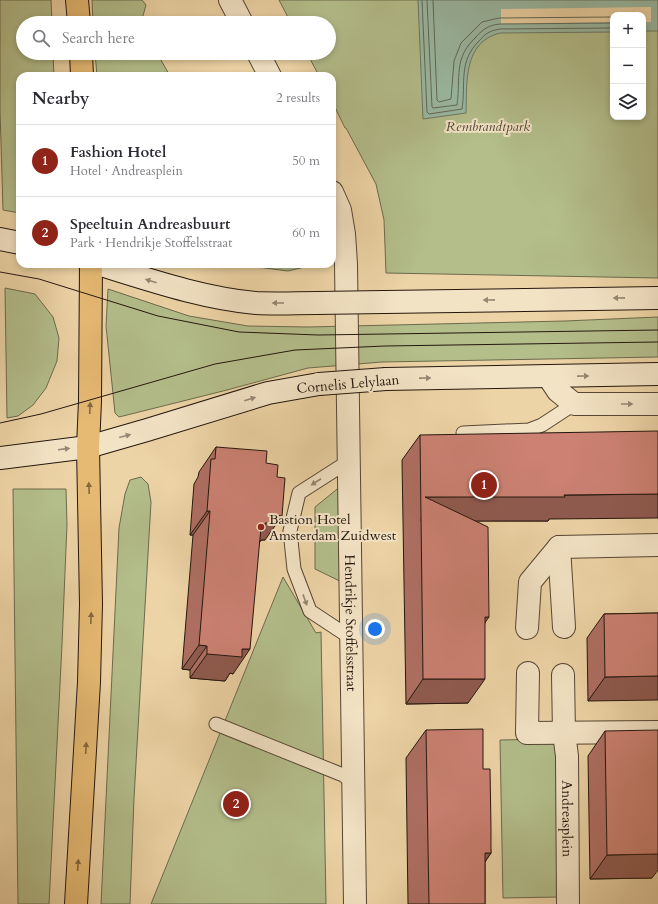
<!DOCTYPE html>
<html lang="en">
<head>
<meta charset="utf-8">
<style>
	body { margin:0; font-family:Cardo,serif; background:#f7f7f7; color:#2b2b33 }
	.controls { position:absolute; right:12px; top:12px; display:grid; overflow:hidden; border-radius:8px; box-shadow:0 2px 6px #0003 }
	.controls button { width:36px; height:36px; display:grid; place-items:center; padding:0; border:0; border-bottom:1px solid #e1e1e2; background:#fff; color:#2b2b33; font:20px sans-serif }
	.you { position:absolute; left:375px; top:629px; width:14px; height:14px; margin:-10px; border:3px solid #fff; border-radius:50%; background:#1a73e8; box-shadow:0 0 0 6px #1a73e833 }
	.badge { display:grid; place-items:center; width:26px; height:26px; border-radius:50%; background:#8f2418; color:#fff; font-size:13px; font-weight:700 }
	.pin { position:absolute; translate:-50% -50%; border:2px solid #fff; box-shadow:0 1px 4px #0006 }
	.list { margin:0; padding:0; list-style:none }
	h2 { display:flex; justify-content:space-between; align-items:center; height:52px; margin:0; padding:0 16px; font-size:17px }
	h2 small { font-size:13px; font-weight:400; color:#7c7c81 }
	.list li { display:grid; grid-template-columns:26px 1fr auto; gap:12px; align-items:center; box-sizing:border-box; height:72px; padding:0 16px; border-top:1px solid #e1e1e2 }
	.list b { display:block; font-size:15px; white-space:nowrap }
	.list p { margin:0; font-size:13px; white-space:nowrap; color:#7c7c81 }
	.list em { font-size:13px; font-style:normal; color:#7c7c81 }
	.icon { flex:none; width:22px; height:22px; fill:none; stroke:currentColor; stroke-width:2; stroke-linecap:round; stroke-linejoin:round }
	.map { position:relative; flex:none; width:658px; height:904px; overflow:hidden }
	.search { position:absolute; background:#fff; box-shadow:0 2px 6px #0003; left:16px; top:16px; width:320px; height:44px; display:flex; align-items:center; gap:10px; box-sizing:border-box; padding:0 14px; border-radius:22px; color:#7c7c81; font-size:15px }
	.panel { position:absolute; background:#fff; box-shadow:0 2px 6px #0003; left:16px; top:72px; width:320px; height:196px; border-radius:12px }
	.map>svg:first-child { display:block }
	.green { fill:#b3be8b; stroke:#6c6a4c; fill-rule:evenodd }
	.water { fill:#9ab9a3; stroke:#6b7867 }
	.pier { fill:#edd4a6 }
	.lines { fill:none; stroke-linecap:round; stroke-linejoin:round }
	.shore { stroke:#5f6858; stroke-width:1 }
	.lane-casing { stroke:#564634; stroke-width:15 }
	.street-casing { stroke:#564634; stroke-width:24 }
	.secondary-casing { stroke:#24160e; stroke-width:24 }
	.highway-casing { stroke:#24160e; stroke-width:24 }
	.lane { stroke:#f3e3c5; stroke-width:13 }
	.street { stroke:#f3e3c5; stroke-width:22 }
	.secondary { stroke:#f3e3c5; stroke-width:22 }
	.highway { stroke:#e6ba73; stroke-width:22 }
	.tram { stroke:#24160e; stroke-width:1 }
	.secondary-bridge-casing { stroke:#24160e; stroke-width:24; stroke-linecap:butt }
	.secondary-bridge { stroke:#f3e3c5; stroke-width:22 }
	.wall { fill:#af6f63; stroke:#24160e }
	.shaded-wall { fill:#8f5a50; stroke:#24160e }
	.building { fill:#cc8173; stroke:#24160e }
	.oneway { fill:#968773 }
	.oneway2 { fill:#856840 }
	.poi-dot { fill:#8f2418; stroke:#f3e3c5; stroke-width:1.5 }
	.labels { text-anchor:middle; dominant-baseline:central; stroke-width:4; stroke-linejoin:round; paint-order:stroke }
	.park-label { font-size:14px; font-style:italic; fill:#4f4834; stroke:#f3e3c5 }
	.street-label { font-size:14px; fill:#24160e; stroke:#f3e3c5 }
	.poi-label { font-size:14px; fill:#24160e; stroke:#f3e3c5; text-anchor:start }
</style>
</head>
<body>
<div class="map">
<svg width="658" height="904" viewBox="0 0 658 904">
	<rect width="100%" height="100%" fill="#edd4a6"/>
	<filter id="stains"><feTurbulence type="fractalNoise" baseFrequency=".005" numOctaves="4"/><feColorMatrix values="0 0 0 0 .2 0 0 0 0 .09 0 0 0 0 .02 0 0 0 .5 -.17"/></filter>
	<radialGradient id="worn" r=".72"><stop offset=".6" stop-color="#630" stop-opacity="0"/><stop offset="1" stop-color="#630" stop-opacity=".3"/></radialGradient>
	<!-- green -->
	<path class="green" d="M0,0H51L52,23H23V53H53L54,76H20V213L3,210L0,110Z
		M92,0H142L146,5L141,23H93Z
		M279,0H658V278L386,273L384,220L376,184L346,128H345L332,101V76H319L307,53H329V23H291ZM613,15H643V117H613Z
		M95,53H157L170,76H97Z
		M233,264H314L313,265L288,271Z
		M5,288L35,294L53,317L59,338L57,361L46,388L33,405L18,416L7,418Z
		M108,289L189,316L248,326L308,327L565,321L658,317V357L382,362L308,368L227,390L119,417L115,413L106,326Z
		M141,477L148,484L151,502L134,798L130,904H101L119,528L125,494L130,480Z
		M352,477V587L315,569V507Z
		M13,489H66L67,524L62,644L49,904H18Z
		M283,577L316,633L321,632L326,904H151Z
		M556,739L559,897L503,898L500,740Z"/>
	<!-- water -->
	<path class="water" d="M418,0H658V31H643V15H613V32L500,33C463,42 467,83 466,113L423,119Z"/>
	<!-- pier -->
	<path class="pier" d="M651,7V22H643V15H613V22L501,24V9Z"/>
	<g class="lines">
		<!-- shore -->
		<path class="shore" d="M422,0L427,112L429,114L462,109C466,83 458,62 479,41C486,33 489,31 500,29L613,28
			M427,0L432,107L433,108L457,105C461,76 453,59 476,37C483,29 489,25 500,24L613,23
			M433,0L437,100L439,102L451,99L454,61L461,43L482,22L499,18L613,17"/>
		<defs>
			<path id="lane" d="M463,433L529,430L542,425L574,404
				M349,461L299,493L290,531L294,569L310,611L351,638
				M216,724L343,775L354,783"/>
			<g id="street">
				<path d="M230,0L242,23"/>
				<path d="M258,53L270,76"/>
				<path id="s1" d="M332,192L340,210L344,234L346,264L355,904"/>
				<path d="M548,376L558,391L574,404H658"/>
				<path d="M559,547L564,627"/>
				<path d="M527,628L530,582L559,547L658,545"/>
				<path d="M528,673L527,733L658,732"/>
				<path id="s2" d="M563,675L564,733L567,756L568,904"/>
			</g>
			<path id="secondary" d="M0,239L20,243
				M98,264C150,280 202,298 256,303C276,304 297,303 317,303
				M384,302L658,298
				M386,379L658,374
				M0,458L88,447L147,430L268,393L319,384"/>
			<path id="highway" d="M77,0L79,23
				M81,53L82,76
				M76,904L89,682L91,604L88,447L90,401L91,264"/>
		</defs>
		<!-- lane casing -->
		<use href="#lane" class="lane-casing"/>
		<!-- street casing -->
		<use href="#street" class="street-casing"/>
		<!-- secondary casing -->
		<use href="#secondary" class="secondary-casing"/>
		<!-- highway casing -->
		<use href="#highway" class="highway-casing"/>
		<!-- lane -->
		<use href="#lane" class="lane"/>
		<!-- street -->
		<use href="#street" class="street"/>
		<!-- secondary -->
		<use href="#secondary" class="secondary"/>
		<!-- highway -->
		<use href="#highway" class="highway"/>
		<!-- tram -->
		<path class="tram" d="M0,272L39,279L158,316L239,332L318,335L658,330
			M0,423L41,414L215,364L295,350L385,346L658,342"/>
		<defs>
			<path id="secondary-bridge" d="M317,303L384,302
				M319,384L386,379"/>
		</defs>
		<!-- secondary-bridge casing -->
		<use href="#secondary-bridge" class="secondary-bridge-casing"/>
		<!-- secondary-bridge -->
		<use href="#secondary-bridge" class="secondary-bridge"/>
	</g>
	<!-- wall -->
	<path class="wall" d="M420,435L549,519L548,521H475L485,623L468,703L406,704L402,460Z
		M216,447L266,463L265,540H261L259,543L233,674L230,673L225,681L190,678V670L182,669L193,535H190L194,484L198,477L199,472Z
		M658,613L588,701L587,638L604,614Z
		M426,730L483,769L491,853L485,862V904H408L406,758Z
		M605,731L652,878L590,879L588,756Z"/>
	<!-- shaded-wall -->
	<path class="shaded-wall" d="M658,494V518L549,519L548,521H421L425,497Z
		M207,511H210L193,535H190Z
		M274,515L282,516L265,540H261L256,548L261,527Z
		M485,617H489L472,641Z
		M199,645L207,646L190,670L182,669Z
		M242,649H250L233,674L230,673L225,681L190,678L207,654Z
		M658,676V700L588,701L605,677Z
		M423,679H485L468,703L406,704Z
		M485,853H491L471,881Z
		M658,854V870L652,878L590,879L607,855Z"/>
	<!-- building -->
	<path class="building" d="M658,431V494L564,495L565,497H425L488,527L489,617H485V679H423L420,435Z
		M216,447L267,451L266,463L278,465L277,477L285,478L282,516L274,515L273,523H265V527H261L250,649H242V657L207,654V646L199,645L210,511H207L211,459H215Z
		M658,613V676L605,677L604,614Z
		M483,729V769H490L491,829V853H485V904H429L426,730Z
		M658,730V854L607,855L605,731Z"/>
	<!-- one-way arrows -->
	<defs><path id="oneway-solid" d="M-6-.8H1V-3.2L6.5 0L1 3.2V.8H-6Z"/></defs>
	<g class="oneway">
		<use href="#oneway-solid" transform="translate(151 281) rotate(-162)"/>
		<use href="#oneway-solid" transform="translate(619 298) rotate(179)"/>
		<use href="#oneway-solid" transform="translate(489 300) rotate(179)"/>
		<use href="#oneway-solid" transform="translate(278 303) rotate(-180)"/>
		<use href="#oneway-solid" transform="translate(583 376) rotate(-1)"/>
		<use href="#oneway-solid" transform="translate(425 378) rotate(-1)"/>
		<use href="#oneway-solid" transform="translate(250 399) rotate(-17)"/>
		<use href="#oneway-solid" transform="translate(627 404)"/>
		<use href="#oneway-solid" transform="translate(125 436) rotate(-15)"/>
		<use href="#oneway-solid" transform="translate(64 449) rotate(-7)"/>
		<use href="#oneway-solid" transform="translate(316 482) rotate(147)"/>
		<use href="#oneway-solid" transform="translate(305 600) rotate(70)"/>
	</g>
	<g class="oneway2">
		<use href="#oneway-solid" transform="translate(90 408) rotate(-87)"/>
		<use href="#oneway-solid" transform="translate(89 488) rotate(-92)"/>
		<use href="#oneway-solid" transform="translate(91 618) rotate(-88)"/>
		<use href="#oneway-solid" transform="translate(86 748) rotate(-87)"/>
		<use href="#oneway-solid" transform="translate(78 865) rotate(-86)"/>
	</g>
	<!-- markers -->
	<circle class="poi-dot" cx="261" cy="527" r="4"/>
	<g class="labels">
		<!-- park labels -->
		<g class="park-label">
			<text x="488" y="126">Rembrandtpark</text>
		</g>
		<!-- street labels -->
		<g class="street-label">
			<text transform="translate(348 384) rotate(-5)">Cornelis Lelylaan</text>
			<text stroke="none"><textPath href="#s1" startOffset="433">Hendrikje Stoffelsstraat</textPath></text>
			<text stroke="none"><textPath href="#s2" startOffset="144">Andreasplein</textPath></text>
		</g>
		<!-- poi labels -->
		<g class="poi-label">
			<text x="269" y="519">Bastion Hotel<tspan x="269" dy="16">Amsterdam Zuidwest</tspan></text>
		</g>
	</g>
	<rect width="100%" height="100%" filter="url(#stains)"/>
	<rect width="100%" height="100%" fill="url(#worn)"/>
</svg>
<div class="controls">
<button>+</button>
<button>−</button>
<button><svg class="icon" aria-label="layers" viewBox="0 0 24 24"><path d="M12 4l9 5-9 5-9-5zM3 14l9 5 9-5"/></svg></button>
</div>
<div class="you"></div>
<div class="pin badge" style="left:484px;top:485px">1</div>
<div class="pin badge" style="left:236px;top:804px">2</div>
<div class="search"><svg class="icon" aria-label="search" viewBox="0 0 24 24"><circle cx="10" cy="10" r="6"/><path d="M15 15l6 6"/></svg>Search here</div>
<section class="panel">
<h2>Nearby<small>2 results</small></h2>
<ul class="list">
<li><span class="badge">1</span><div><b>Fashion Hotel</b><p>Hotel · Andreasplein</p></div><em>50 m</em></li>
<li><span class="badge">2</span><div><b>Speeltuin Andreasbuurt</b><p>Park · Hendrikje Stoffelsstraat</p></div><em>60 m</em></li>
</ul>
</section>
</div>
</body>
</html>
